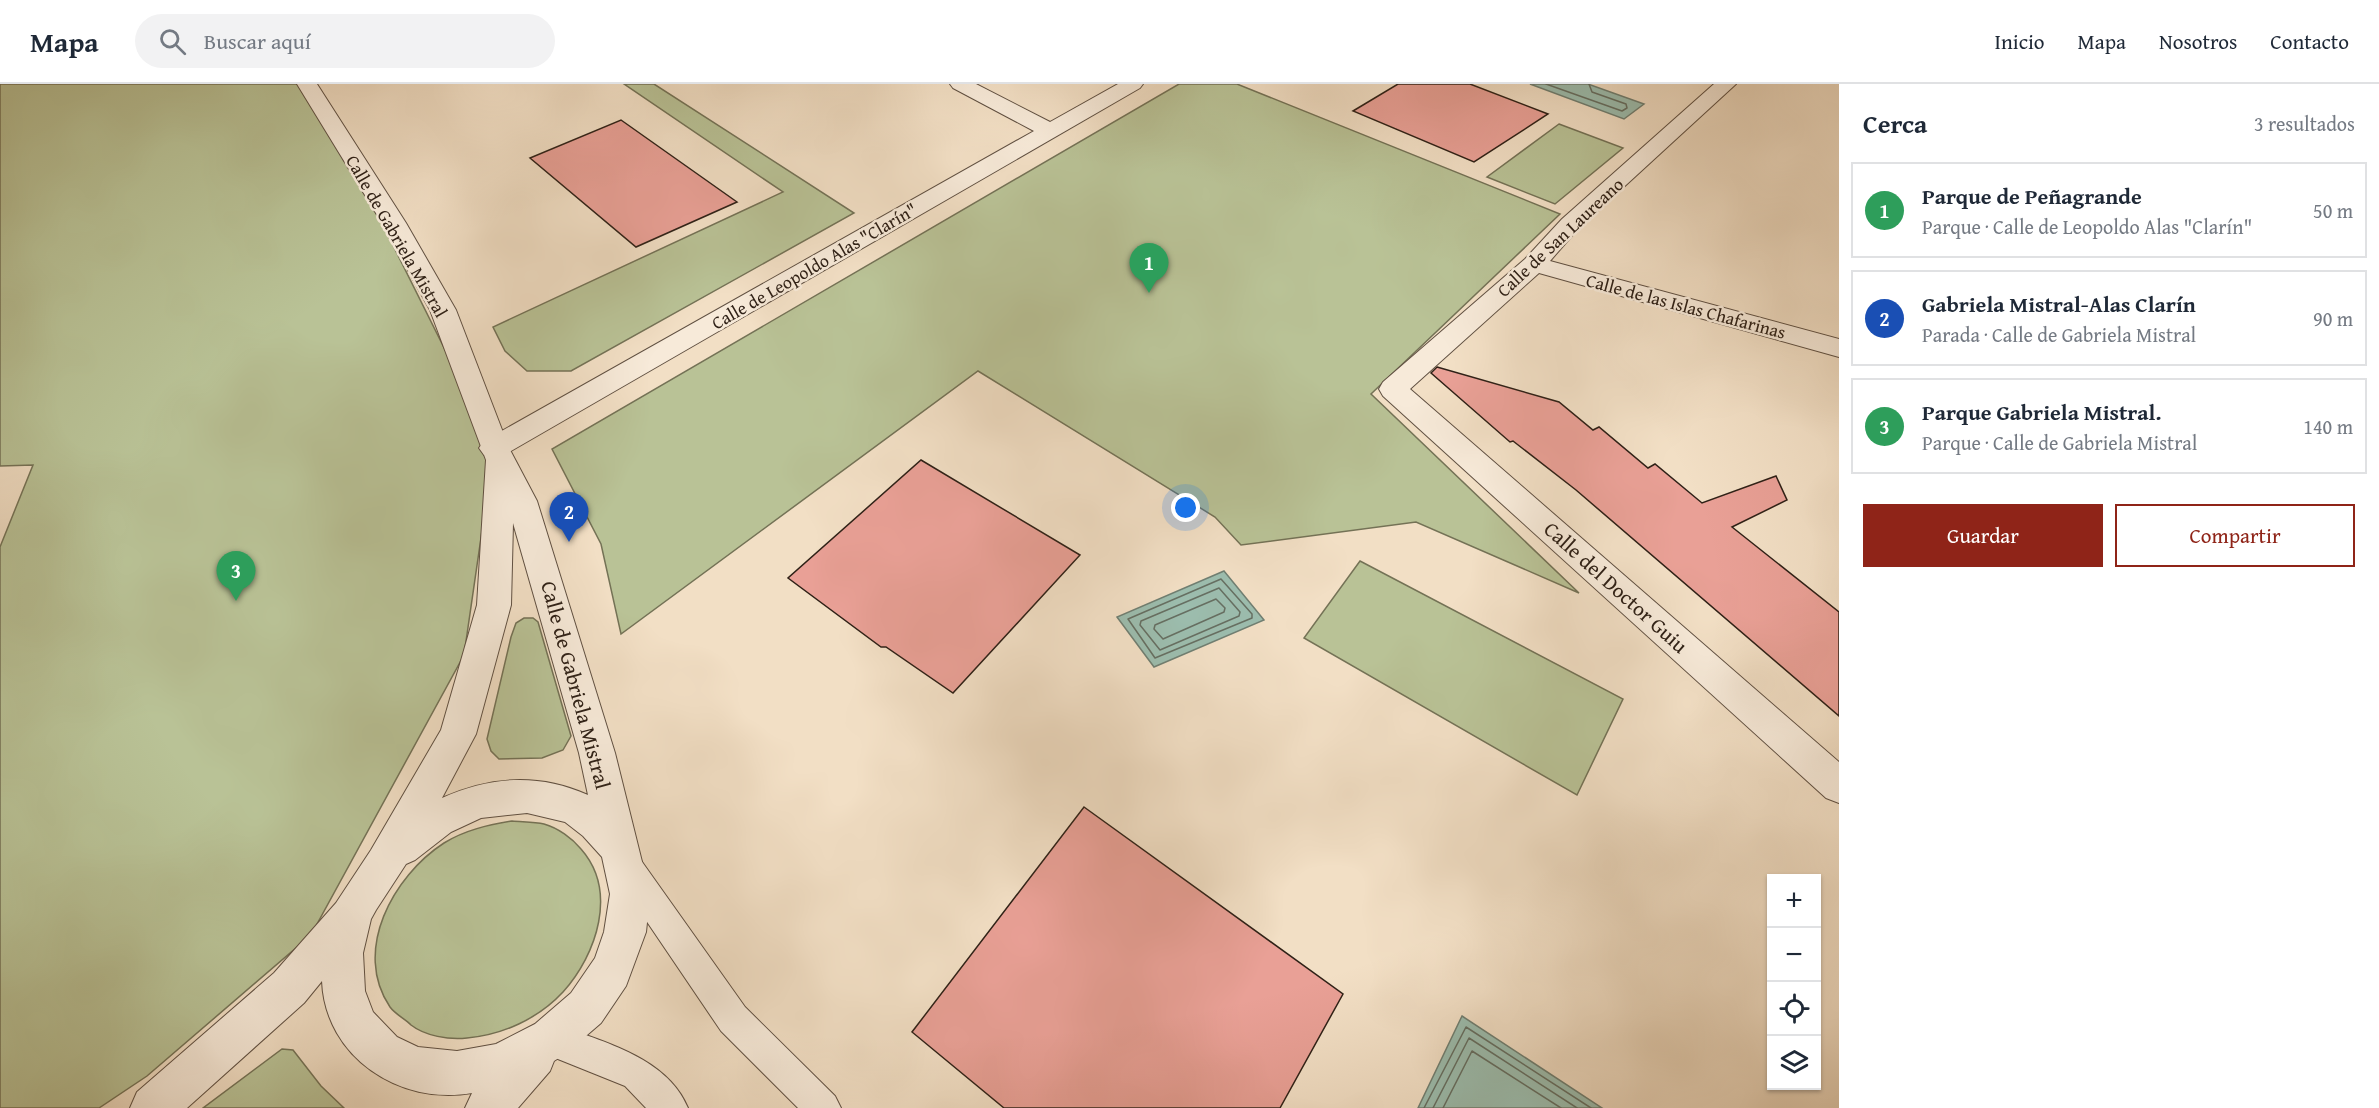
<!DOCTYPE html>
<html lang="es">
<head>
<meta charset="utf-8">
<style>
	body { margin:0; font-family:"Gentium Book Plus",serif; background:#f2f2f3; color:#1f2937 }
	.controls { position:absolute; right:18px; bottom:18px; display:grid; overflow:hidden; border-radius:0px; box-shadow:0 2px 4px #0004 }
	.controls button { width:54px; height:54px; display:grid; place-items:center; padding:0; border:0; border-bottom:2px solid #e0e1e3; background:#fff; color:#1f2937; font:30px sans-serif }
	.you { position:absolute; left:1186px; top:424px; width:21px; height:21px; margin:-15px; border:4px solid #fff; border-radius:50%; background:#1a73e8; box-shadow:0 0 0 9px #1a73e833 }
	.badge { display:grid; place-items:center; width:39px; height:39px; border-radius:50%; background:#8f2418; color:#fff; font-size:20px; font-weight:700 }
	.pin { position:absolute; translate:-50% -50px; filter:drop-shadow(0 2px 3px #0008) }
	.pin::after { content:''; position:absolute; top:32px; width:21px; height:18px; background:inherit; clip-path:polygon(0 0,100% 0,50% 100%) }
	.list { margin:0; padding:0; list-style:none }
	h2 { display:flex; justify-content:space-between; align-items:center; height:78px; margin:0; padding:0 24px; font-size:26px }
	h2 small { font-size:20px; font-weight:400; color:#747a83 }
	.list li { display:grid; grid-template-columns:39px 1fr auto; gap:18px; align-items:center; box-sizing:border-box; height:96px; margin:0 12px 12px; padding:0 12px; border:2px solid #e0e1e3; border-radius:0px }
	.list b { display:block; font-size:22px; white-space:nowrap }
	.list p { margin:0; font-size:20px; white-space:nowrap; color:#747a83 }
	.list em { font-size:20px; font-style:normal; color:#747a83 }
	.actions { display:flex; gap:12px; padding:18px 24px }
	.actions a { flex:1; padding:14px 0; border:2px solid #8f2418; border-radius:0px; text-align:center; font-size:21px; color:#8f2418 }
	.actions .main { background:#8f2418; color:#fff }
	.icon { flex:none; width:33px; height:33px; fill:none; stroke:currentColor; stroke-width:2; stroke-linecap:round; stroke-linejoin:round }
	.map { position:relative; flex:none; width:1839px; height:1024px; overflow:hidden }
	header { display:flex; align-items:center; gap:36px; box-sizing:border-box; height:84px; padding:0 30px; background:#fff; border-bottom:2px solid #e0e1e3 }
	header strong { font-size:28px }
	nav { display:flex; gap:33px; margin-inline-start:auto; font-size:21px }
	.search { width:420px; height:54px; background:#f2f2f3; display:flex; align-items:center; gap:15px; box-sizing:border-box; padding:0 21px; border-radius:33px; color:#747a83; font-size:22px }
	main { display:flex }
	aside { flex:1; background:#fff }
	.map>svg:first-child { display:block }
	.green { fill:#b9c296; stroke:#747256; stroke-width:1.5 }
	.water { fill:#9cbdae; stroke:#707f72; stroke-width:1.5 }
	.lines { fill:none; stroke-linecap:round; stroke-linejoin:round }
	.shore { stroke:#666f62; stroke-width:1.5 }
	.building { fill:#e9a096; stroke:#2f2117; stroke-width:1.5 }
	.service-casing { stroke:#605042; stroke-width:2 }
	.minor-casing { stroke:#605042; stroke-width:2 }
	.tertiary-casing { stroke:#605042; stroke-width:2 }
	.service { fill:#f7ead9; fill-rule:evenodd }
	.minor { fill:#f7ead9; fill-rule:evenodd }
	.tertiary { fill:#f7ead9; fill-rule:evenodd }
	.labels { text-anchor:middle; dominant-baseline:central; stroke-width:5; stroke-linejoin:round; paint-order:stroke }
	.far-street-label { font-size:18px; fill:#2f2117; stroke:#f7ead9 }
	.street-label { font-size:21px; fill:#2f2117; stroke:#f7ead9 }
</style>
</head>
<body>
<header>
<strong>Mapa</strong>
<div class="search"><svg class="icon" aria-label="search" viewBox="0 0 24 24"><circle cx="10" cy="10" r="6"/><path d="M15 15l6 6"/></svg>Buscar aquí</div>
<nav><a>Inicio</a><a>Mapa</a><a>Nosotros</a><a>Contacto</a></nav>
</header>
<main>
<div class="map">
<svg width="1839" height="1024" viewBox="0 0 1839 1024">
	<rect width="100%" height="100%" fill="#f2dfc5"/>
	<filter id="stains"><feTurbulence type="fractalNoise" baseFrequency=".00333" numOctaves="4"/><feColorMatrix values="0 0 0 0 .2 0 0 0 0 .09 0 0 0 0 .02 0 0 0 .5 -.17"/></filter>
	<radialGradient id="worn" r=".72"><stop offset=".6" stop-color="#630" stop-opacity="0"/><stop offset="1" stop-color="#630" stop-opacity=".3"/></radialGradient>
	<!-- green -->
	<path class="green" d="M0,0H307L341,57L494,364L464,571L311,851L147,992L99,1024H0V463L33,381L0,382Z
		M624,0H654L854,129L571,287H527L505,267L493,243L783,108Z
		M1179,0H1237L1560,130L1371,310L1579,509L1416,438L1241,461L1215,433L978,287L621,550L601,460L552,365Z
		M1559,40L1623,64L1555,120L1487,93Z
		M1360,477L1623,615L1577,711L1304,554Z
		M524,534H533L538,538L571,652L563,666L542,674L499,675L491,667L487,655L511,553L516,539Z
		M512,737C522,738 534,738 544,740C558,744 572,754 581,765C618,807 597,870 563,908C538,935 502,951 467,954C449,956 425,952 411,941C405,935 395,930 390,923C352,867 393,792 444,759C465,746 488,741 512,737Z
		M282,965L293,966L321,1002L344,1024H203Z"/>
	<!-- water -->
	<path class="water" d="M1530,0H1588L1644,20L1624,35Z
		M1224,487L1264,536L1154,583L1117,533Z
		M1462,932L1602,1024H1418Z"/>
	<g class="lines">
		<!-- shore -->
		<path class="shore" d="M1546,0L1622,27L1627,24L1626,20L1592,8L1589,0
			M1221,495L1252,530V534L1155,574L1128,535Z
			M1219,504L1240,528L1239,532L1160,566L1140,541L1141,537Z
			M1216,515L1225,524L1224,528L1163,555L1154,545L1155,541Z
			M1424,1024L1466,943L1591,1024
			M1433,1024L1469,954L1577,1024
			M1443,1024L1472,967L1561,1024"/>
	</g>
	<!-- building -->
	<path class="building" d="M1398,0H1470L1548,30L1474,78L1353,27Z
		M621,36L737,118L636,163L530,74Z
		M1437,283L1559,318L1593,346L1599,343L1648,384L1655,380L1702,419L1776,392L1787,416L1732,443L1839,528V632L1576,406L1513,357L1510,358L1431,289Z
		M921,376L1080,471L953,609L886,563H881L788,494Z
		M1084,723L1343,910L1280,1024H1004L912,948Z"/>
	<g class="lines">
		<defs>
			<path id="service" d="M629,770L640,775L745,923L835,1012L841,1024H798L721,947L618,795L614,785L618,775Z
				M550,938C598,957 666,971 688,1024H646L625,1002L538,967L533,955L538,943Z"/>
			<path id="minor" d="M950,0H976L1050,38L1118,0H1143L1140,4L504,371L494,374L484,371L479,364L484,357L1034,47L953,4Z
				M1714,0H1736L1578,145L1550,177L1839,255V273L1539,189L1410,305L1839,678V719L1826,714L1383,312L1379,305L1383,298L1525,175L1562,135Z"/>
			<path id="tertiary" d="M297,0H317L406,139L456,226L509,364L537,417L615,669L650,810L646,848L626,902L601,939L565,970L554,977L550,987L518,1024H465L472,1009C400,1022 325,973 322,897L304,919L187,1024H130L137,1008L274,889L336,819L371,766L441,646L477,521L486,376L430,226L382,139ZM513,439L579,669L588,711C539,689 491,692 442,714L476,650L511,521ZM527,729L565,738L583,752L602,773L610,810L604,848L595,874L571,909L535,940L496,960L457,967L418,963L397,953L373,928L365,907L363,869L371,835L376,826L406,780L415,776L451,748L481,734Z"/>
		</defs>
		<!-- service casing -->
		<use href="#service" class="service-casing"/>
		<!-- minor casing -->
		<use href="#minor" class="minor-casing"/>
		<!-- tertiary casing -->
		<use href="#tertiary" class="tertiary-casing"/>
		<!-- service -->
		<use href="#service" class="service"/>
		<!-- minor -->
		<use href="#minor" class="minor"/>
		<!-- tertiary -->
		<use href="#tertiary" class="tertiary"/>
	</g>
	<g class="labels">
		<!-- far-street labels -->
		<g class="far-street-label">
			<text transform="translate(397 152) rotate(60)">Calle de Gabriela Mistral</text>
			<text transform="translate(1560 153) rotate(-43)">Calle de San Laureano</text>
			<text transform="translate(814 182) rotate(-30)">Calle de Leopoldo Alas "Clarín"</text>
			<text transform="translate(1686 222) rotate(15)">Calle de las Islas Chafarinas</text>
		</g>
		<!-- street labels -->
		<g class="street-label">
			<text transform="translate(1616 503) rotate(42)">Calle del Doctor Guiu</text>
			<text transform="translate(576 601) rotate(75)">Calle de Gabriela Mistral</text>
		</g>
	</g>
	<rect width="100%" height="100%" filter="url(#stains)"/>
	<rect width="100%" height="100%" fill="url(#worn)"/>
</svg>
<div class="controls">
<button>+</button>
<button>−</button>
<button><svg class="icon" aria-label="locate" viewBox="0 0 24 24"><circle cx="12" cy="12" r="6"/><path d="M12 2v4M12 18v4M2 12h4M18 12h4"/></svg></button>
<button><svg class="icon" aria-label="layers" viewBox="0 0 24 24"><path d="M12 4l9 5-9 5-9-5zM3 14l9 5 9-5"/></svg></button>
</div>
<div class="you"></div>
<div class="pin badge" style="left:1149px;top:209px;background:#2e9e5b">1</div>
<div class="pin badge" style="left:569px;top:458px;background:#1a4fb4">2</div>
<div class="pin badge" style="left:236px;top:517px;background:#2e9e5b">3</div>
</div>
<aside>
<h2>Cerca<small>3 resultados</small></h2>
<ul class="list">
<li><span class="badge" style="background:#2e9e5b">1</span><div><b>Parque de Peñagrande</b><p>Parque · Calle de Leopoldo Alas &quot;Clarín&quot;</p></div><em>50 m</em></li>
<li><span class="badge" style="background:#1a4fb4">2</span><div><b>Gabriela Mistral-Alas Clarín</b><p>Parada · Calle de Gabriela Mistral</p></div><em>90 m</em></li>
<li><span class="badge" style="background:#2e9e5b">3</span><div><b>Parque Gabriela Mistral.</b><p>Parque · Calle de Gabriela Mistral</p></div><em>140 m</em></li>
</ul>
<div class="actions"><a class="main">Guardar</a><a>Compartir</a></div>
</aside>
</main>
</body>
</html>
